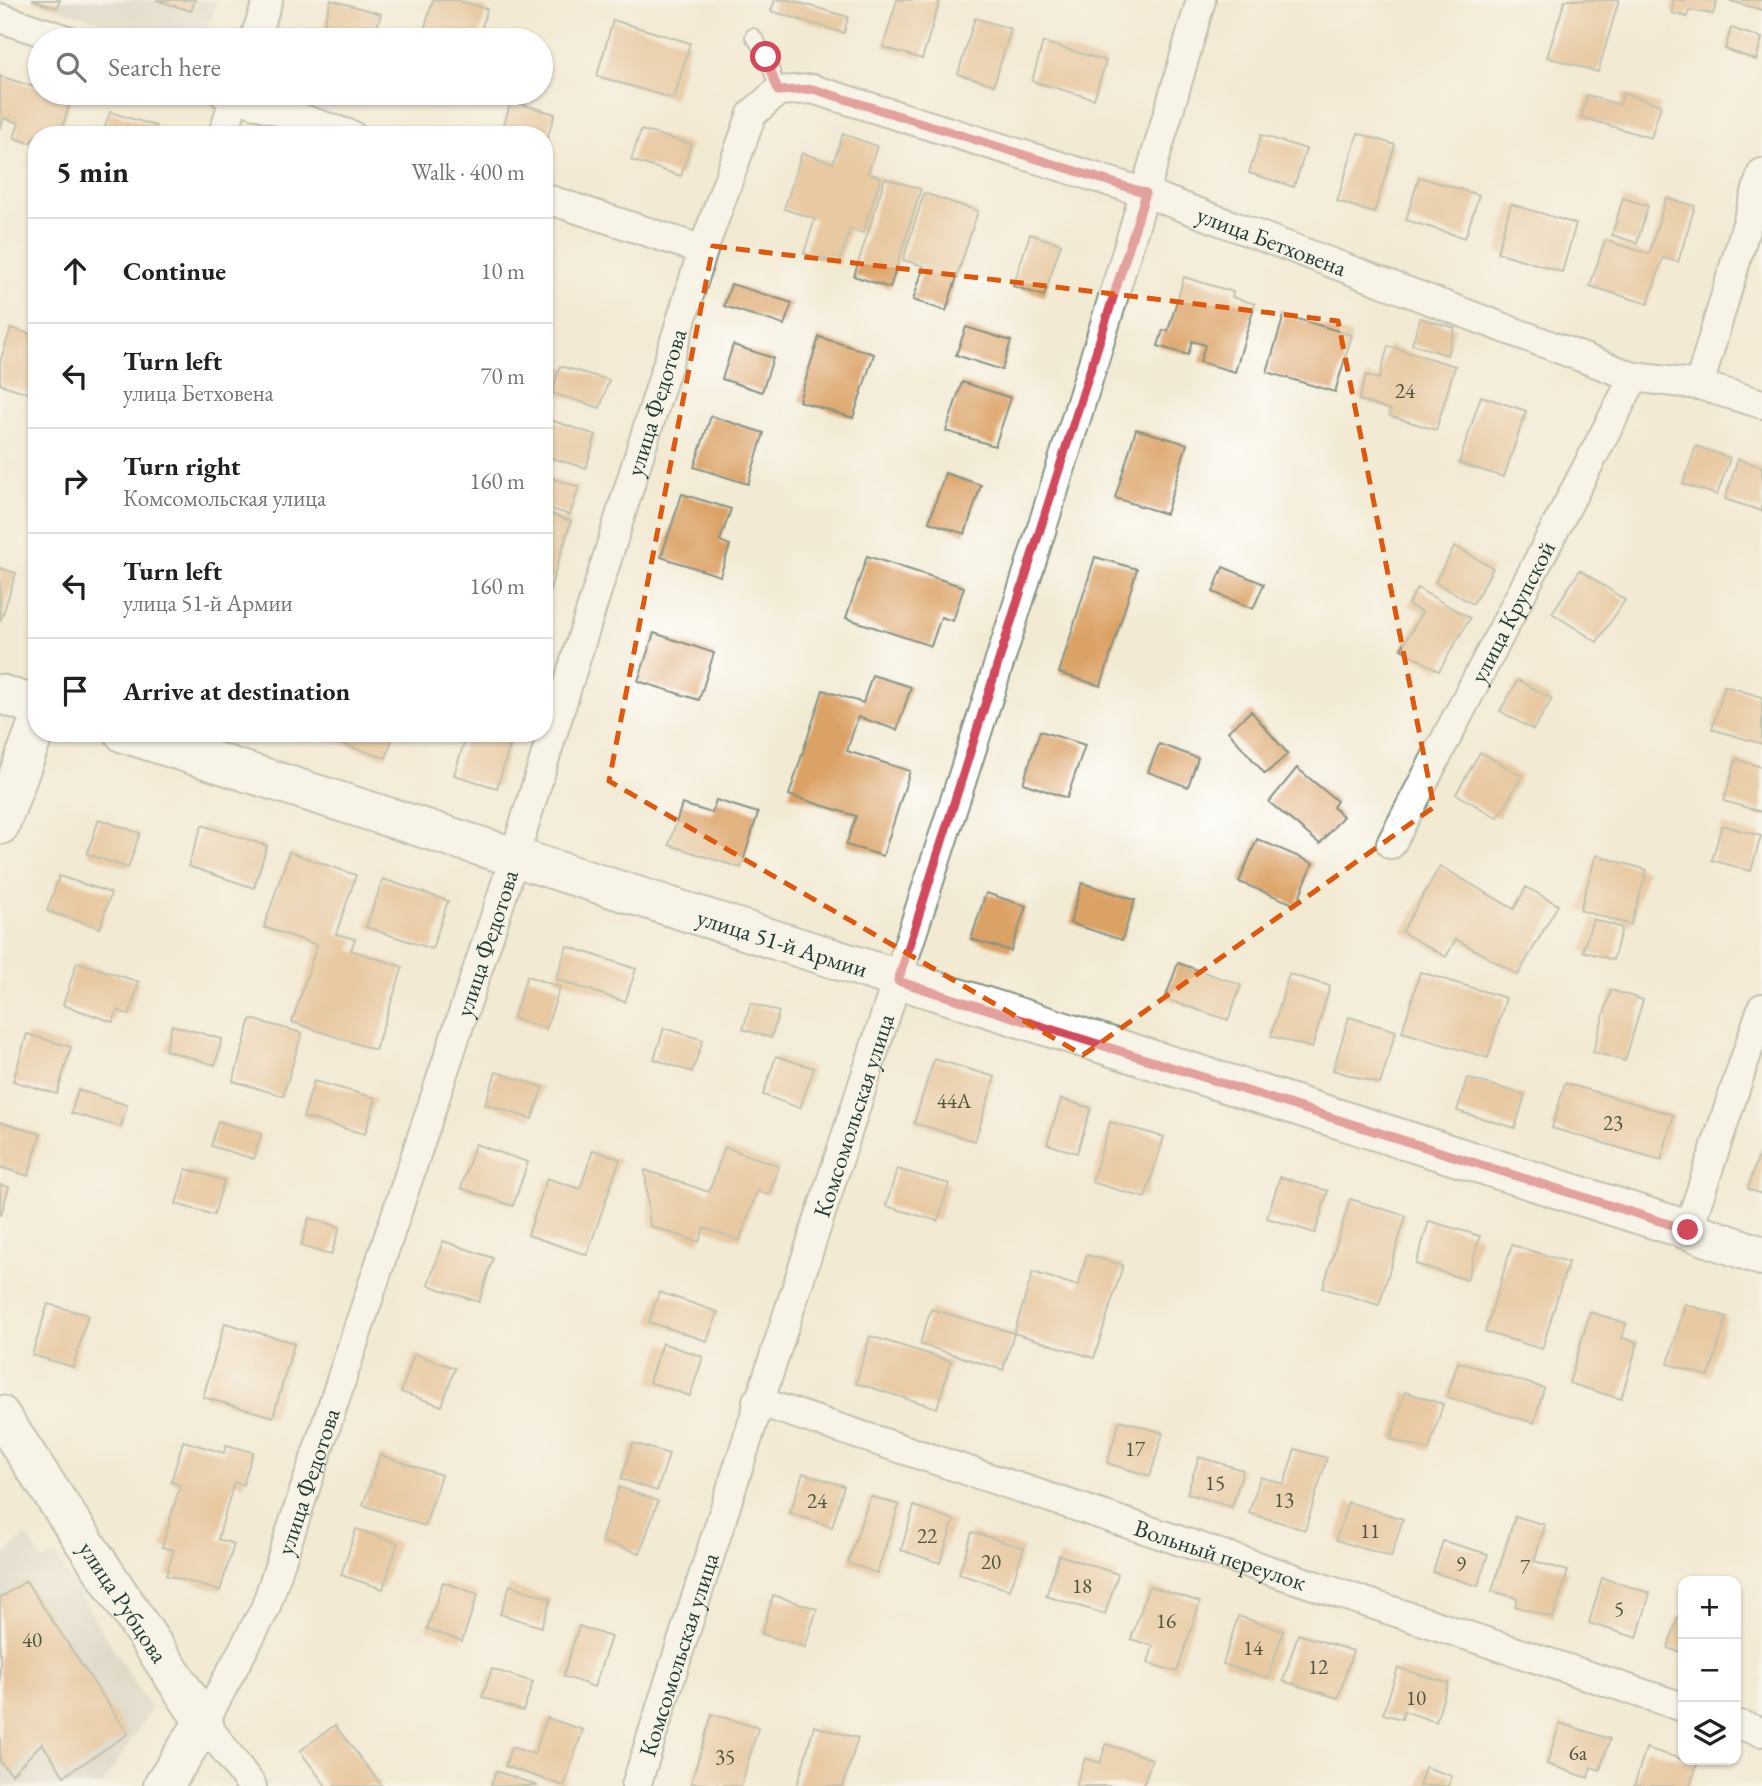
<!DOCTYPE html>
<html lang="en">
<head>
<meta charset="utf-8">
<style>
	body { margin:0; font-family:"EB Garamond",serif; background:#f2f2f2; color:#202124 }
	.controls { position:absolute; right:21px; bottom:21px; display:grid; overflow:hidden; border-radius:14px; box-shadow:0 2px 5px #0004 }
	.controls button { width:63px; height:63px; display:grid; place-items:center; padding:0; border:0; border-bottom:2px solid #e0e0e0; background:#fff; color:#202124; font:35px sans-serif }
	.stop { position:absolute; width:21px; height:21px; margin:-16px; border:5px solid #d1495b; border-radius:50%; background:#fff }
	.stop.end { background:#d1495b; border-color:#fff; box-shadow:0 2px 7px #0008 }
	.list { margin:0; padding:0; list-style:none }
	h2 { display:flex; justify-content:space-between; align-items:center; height:91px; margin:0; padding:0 28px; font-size:30px }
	h2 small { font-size:23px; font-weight:400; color:#757577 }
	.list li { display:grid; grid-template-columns:46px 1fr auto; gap:21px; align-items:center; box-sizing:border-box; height:105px; padding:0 28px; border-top:2px solid #e0e0e0 }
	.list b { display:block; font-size:26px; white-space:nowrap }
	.list p { margin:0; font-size:23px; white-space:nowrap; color:#757577 }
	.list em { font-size:23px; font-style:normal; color:#757577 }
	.icon { flex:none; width:38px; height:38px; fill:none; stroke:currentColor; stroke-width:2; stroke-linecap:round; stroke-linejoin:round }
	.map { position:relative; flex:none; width:1762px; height:1786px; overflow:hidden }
	.search { position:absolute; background:#fff; box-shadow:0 2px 5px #0004; left:28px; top:28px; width:525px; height:77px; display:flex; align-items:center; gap:18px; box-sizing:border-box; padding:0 24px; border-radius:38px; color:#757577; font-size:26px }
	.panel { position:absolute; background:#fff; box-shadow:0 2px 5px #0004; left:28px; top:126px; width:525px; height:616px; border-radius:28px }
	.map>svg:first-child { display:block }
	.industrial { fill:#c5c5b8 }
	.building { fill:#dba265 }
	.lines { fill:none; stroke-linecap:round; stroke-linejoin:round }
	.lane-casing { stroke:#889484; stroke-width:18 }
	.street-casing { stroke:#889484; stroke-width:32 }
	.secondary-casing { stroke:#889484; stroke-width:42 }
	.lane { stroke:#fff; stroke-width:14 }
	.street { stroke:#fff; stroke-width:28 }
	.secondary { stroke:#fff; stroke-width:38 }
	.route { stroke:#d1495b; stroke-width:9 }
	.marked { fill:none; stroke:#de580e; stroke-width:5; stroke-dasharray:14 9; stroke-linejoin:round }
	.labels { text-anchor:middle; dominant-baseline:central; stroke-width:6; stroke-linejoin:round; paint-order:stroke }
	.number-label { font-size:21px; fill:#4e5640 }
	.street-label { font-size:24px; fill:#1f3d34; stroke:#fff }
</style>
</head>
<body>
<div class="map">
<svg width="1762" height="1786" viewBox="0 0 1762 1786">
	<rect width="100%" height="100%" fill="#fff"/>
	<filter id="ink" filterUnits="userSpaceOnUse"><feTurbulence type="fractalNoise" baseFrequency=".0143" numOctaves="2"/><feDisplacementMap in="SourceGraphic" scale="14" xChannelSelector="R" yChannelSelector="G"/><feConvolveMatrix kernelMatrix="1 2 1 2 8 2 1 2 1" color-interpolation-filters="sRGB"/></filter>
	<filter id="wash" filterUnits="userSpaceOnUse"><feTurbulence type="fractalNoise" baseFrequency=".00686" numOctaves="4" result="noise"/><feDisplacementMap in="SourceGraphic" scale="28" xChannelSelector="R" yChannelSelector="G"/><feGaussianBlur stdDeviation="1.57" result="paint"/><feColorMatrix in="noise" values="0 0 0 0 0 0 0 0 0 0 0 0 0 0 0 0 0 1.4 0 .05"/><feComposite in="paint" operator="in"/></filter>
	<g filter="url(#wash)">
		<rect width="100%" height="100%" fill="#f2ead3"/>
		<!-- industrial -->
		<path class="industrial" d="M30,0H217L205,40H163Z
			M27,1535L42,1561L55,1555L151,1709L102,1786H0V1560Z"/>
		<g id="blocks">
			<!-- building -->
			<path class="building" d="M32,0H60L57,8Z
				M156,0H195L191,11Z
				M331,0L381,14L373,40H319Z
				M433,0H456L487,9L478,40H421Z
				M775,0H790L848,17L844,33L771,11Z
				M897,0H940L922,59L883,47Z
				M1565,0H1619L1598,72L1547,57Z
				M1673,0H1715L1717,2L1713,14L1689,10L1687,17L1672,13Z
				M1730,0H1762V10L1730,1Z
				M975,18L1011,29L994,85L958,74Z
				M613,20L690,43L674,99L597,76Z
				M1731,28L1762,38L1756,60L1725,49Z
				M1043,42L1106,61L1094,99L1032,81Z
				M0,76L40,89V93L71,99L60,135H37L30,143L14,138L19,123L4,118L0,129Z
				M1623,93L1661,105L1651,138L1581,117L1587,95L1620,105Z
				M511,101L555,114L545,145L544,135H527L503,127Z
				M110,112L156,126L154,135H102Z
				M641,130L691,144L681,176L631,160Z
				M1358,133L1395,145L1374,213L1337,201Z
				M843,134L877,146L868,173L881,177L863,233L850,229L839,264L804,253L815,219L784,209L802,153L833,163Z
				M1261,135L1306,149L1294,187L1249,173Z
				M1419,177L1479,195L1465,238L1406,220Z
				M885,178L921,189L890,288L854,276Z
				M924,193L978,211L946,311L913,300L924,266L903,260Z
				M1623,198L1648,206L1637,243L1612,235Z
				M1666,198L1695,206L1678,262L1663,258L1648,304L1590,286L1605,240L1649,254Z
				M1511,204L1576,224L1562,272L1497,252Z
				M1030,234L1061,244L1044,296L1013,286Z
				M1184,277L1233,292L1232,297L1255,304L1235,372L1200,362L1205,345L1192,341L1188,355L1158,346L1163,330L1168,331Z
				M731,284L792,303L784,325L724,306Z
				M1284,315L1352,335L1335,392L1267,372Z
				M1420,318L1455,328L1447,355L1412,344Z
				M966,327L1011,341L1002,370L956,355Z
				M11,328L37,336V396L0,384V362Z
				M819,337L874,354L853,418L799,401Z
				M733,345L773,358L762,392L722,379Z
				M1388,346L1455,366L1436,430L1390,416L1391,410L1359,400L1366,375L1379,379Z
				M560,366L609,380L600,408L552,393Z
				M962,382L1011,398L995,446L946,431Z
				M1481,396L1526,411L1504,477L1459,463Z
				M711,416L764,433L748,484L694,467Z
				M544,418L596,435L586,468L544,456Z
				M1136,429L1187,444L1166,514L1115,498Z
				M1696,446L1730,458L1717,495L1683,484Z
				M1738,459L1762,467V511L1725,499Z
				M945,473L981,485L965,534L929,522Z
				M544,476L579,487L570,515L544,507Z
				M682,494L731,509L720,541L730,545L720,576L661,557Z
				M544,512L571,521L547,599L544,598Z
				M1455,546L1493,568L1473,604L1435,582Z
				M867,556L964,587L953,621L941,617L931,646L846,618Z
				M1095,557L1137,569L1101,686L1059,673Z
				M1223,567L1264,584L1253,609L1213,592Z
				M0,568L16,573L1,620L0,619Z
				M1580,570L1625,600L1597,642L1552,613Z
				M1417,588L1470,618L1439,671L1401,649L1422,612L1408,605Z
				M654,633L714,653L699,700L638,681Z
				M872,675L911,687L897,730L858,717L847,751L910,771L883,856L846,845L856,816L789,795L823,690L863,703Z
				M1518,680L1552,699L1533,730L1500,711Z
				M1725,686L1762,697V744L1712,729Z
				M1251,711L1288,754L1265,774L1228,731Z
				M1040,731L1085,745L1067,798L1023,783Z
				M320,733H394L386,758L319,737Z
				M467,733H514L497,788L454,775Z
				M1159,744L1198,758L1188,787L1148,772Z
				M1480,752L1522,776L1498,818L1456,794Z
				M1736,759L1762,767V812L1724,801Z
				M1297,768L1337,801L1333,807L1343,816L1320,844L1269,802Z
				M716,800L758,813L741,868L669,845L682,804L712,813Z
				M99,819L140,833L128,868L87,854Z
				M202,825L267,846L254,888L188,866Z
				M1722,825L1761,836L1751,871L1712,860Z
				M1257,839L1313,863L1296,905L1239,882Z
				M289,852L356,875L336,934L355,939L351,950L403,967L375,1050L292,1022L317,945L264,927Z
				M1596,855L1647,870L1631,925L1580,910Z
				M1440,866L1514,909L1526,887L1558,905L1518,975L1456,939L1446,957L1402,932Z
				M59,876L111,893L100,928L47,911Z
				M383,879L448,901L432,949L366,927Z
				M1082,883L1135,900L1122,940L1070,923Z
				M986,893L1026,906L1011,951L971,939Z
				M1593,919L1622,928L1613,960L1583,951Z
				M567,946L636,969L625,1002L556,979Z
				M77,962L139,982L129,1015L117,1010L113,1022L63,1005Z
				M1178,963L1241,985L1228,1020L1165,999Z
				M1420,972L1506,998L1488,1058L1402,1032Z
				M1289,974L1330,986L1312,1048L1271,1036Z
				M527,976L560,987L546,1029L513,1018Z
				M1611,990L1643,1000L1625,1061L1593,1052Z
				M751,1003L779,1012L771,1038L743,1029Z
				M1349,1017L1396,1031L1380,1084L1333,1070Z
				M251,1019L302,1033L283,1096L233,1081Z
				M172,1025L222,1039L215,1065L165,1050Z
				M664,1028L703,1040L692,1072L654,1059Z
				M27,1034L71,1047L57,1094L13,1081Z
				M776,1056L814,1068L800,1108L763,1095Z
				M934,1059L995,1077L975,1141L914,1123Z
				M496,1072L543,1087L532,1119L485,1104Z
				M1467,1078L1525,1095L1515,1128L1457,1111Z
				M314,1081L376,1098L365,1134L303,1117Z
				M1565,1083L1674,1115L1661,1160L1552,1128Z
				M78,1090L127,1105L121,1127L71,1113Z
				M1061,1099L1091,1108L1077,1153L1047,1144Z
				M218,1121L261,1134L254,1159L211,1146Z
				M0,1122L41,1134L28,1176L0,1167Z
				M1110,1122L1164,1137L1145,1198L1092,1182Z
				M475,1144L528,1162L513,1206L461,1188Z
				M725,1147L779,1166L769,1195L757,1191L740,1240L704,1228L699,1242L650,1226L645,1170L709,1192Z
				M1761,1148H1762V1194L1748,1189Z
				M593,1150L620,1159L587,1255L528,1235L547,1178L580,1189Z
				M186,1169L224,1180L214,1215L176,1204Z
				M897,1169L949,1184L938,1221L886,1206Z
				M1280,1177L1328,1191L1315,1233L1267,1218Z
				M0,1185L9,1187L1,1215H0Z
				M1350,1199L1406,1216L1379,1305L1323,1288Z
				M309,1218L340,1227L331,1255L301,1246Z
				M1429,1221L1480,1236L1467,1280L1416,1264Z
				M443,1241L493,1258L479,1302L428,1285Z
				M1512,1245L1568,1262L1542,1349L1485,1332Z
				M1087,1255L1123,1265L1094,1358L1014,1333L1033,1272L1078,1286Z
				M659,1292L718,1312L707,1341L649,1322Z
				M48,1304L88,1315L73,1367L32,1355Z
				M1685,1304L1727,1317L1709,1376L1668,1364Z
				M931,1309L1014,1333L1003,1370L920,1344Z
				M1590,1312L1626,1323L1622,1338L1638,1342L1621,1399L1569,1383Z
				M225,1323L294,1343L273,1417L203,1397Z
				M870,1336L951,1361L937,1408L856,1383Z
				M662,1343L703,1357L690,1396L649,1382Z
				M414,1354L455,1368L442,1406L401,1392Z
				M1458,1362L1544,1388L1534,1423L1447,1397Z
				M1405,1392L1443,1404L1429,1450L1391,1439Z
				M1120,1420L1163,1433L1150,1476L1107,1463Z
				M183,1441L224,1453L226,1445L253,1452L243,1485L234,1482L218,1539L234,1544L220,1591L166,1575L174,1550L162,1547L180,1485L171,1482Z
				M633,1443L669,1454L657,1491L621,1479Z
				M1295,1449L1327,1458L1305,1530L1249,1513L1260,1477L1284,1484Z
				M380,1455L441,1475L425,1526L363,1505Z
				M1199,1457L1243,1470L1232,1507L1187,1493Z
				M803,1473L844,1486L832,1527L790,1513Z
				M619,1487L658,1501L640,1553L601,1541Z
				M870,1496L899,1505L877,1573L848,1563Z
				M1348,1502L1403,1519L1391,1557L1336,1540Z
				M914,1506L954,1520L940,1563L901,1550Z
				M1515,1516L1545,1525L1534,1561L1568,1571L1553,1618L1515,1606L1517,1598L1492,1591Z
				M356,1529L398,1543L383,1589L341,1575Z
				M972,1532L1024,1548L1010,1590L959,1574Z
				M1443,1541L1488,1554L1478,1586L1433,1572Z
				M1059,1555L1118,1574L1105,1614L1046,1596Z
				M1602,1578L1650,1593L1637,1638L1589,1623Z
				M26,1581L128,1734L64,1776L42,1743L12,1774L0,1762V1598Z
				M443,1582L478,1594L462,1641L427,1629Z
				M510,1585L551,1599L541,1627L500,1614Z
				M1149,1586L1200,1602L1177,1672L1148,1663L1153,1646L1131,1639Z
				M773,1595L817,1609L805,1647L762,1634Z
				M1238,1616L1283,1631L1268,1678L1223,1664Z
				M1678,1616L1683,1618V1653L1668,1648Z
				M579,1626L611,1637L594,1687L563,1676Z
				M1298,1634L1353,1651L1338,1698L1283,1681Z
				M1398,1668L1448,1683L1436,1722L1404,1711L1402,1719L1383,1714Z
				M492,1669L533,1682L523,1711L482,1697Z
				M712,1714L758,1728L741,1786L691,1783Z
				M547,1718L583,1730L564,1786L505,1766L511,1747L534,1754Z
				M1560,1723L1610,1739L1600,1770L1591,1767L1588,1778L1547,1764Z
				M335,1725L382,1786H326L300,1751Z
				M814,1726L858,1738L843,1786H797Z
				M1106,1744L1152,1759L1143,1786H1076L1085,1758L1100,1763Z
				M1646,1748L1697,1764L1690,1786H1634Z
				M1425,1767L1452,1776L1448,1786H1419Z
				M496,1771L538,1786H491Z"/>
		</g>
	</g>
	<g filter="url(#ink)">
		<use href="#blocks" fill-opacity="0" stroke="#889484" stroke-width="2"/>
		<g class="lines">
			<defs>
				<path id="lane" d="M753,36L767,56L778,91"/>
				<g id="street">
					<path d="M0,18L67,40"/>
					<path d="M254,40L268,0"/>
					<path d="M223,93L351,135"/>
					<path d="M223,135L236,93"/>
					<path d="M544,198L703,250"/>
					<path d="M1699,385L1762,173"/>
					<path id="s1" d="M1391,844L1634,377"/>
					<path d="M1688,1230L1762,1008"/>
					<path id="s2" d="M757,1401L1683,1707"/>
					<path d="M1736,1724L1762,1732"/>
					<path id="s3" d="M252,1786L204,1722L265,1609L501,899L703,250L752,114L778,91L812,89L1146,193L1634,377L1699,385L1762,404"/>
					<path id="s4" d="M636,1786C824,1191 1029,601 1201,0"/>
				</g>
				<g id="secondary">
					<path d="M0,694L37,706"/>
					<path id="s5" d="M124,733L1688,1230L1762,1256"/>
					<path d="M0,825L37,725"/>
					<path id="s6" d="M0,1415L204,1722L163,1786"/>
				</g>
			</defs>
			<!-- lane casing -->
			<use href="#lane" class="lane-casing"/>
			<!-- street casing -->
			<use href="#street" class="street-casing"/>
			<!-- secondary casing -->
			<use href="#secondary" class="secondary-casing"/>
			<!-- lane -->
			<use href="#lane" class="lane"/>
			<!-- street -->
			<use href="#street" class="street"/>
			<!-- secondary -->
			<use href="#secondary" class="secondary"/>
		</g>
	</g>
	<g class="lines" filter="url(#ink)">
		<!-- route -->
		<path class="route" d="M766,57L778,91L813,89L1146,193L898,981L1688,1230"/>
	</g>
	<!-- marked area -->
	<path d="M0 0H1762V1786H0ZM713,246L1338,321L1434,807L1083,1055L609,781Z" fill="#f2ead3" fill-opacity=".55" fill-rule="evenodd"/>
	<path class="marked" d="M713,246L1338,321L1434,807L1083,1055L609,781Z"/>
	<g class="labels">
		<!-- number labels -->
		<g class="number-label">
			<text x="1405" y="390">24</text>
			<text x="954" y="1100">44А</text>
			<text x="1613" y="1122">23</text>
			<text x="1135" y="1448">17</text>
			<text x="1215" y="1482">15</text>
			<text x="1284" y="1499">13</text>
			<text x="817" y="1500">24</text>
			<text x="1370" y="1530">11</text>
			<text x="927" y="1535">22</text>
			<text x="991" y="1561">20</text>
			<text x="1461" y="1563">9</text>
			<text x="1525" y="1566">7</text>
			<text x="1082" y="1585">18</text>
			<text x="1619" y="1608">5</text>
			<text x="1166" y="1620">16</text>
			<text x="32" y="1639">40</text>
			<text x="1253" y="1647">14</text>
			<text x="1318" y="1666">12</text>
			<text x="1416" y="1697">10</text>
			<text x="1578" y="1752">6а</text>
			<text x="725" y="1756">35</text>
		</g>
		<!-- street labels -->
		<g class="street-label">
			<text stroke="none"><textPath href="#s3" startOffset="2334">улица Бетховена</textPath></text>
			<text stroke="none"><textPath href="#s3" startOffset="1477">улица Федотова</textPath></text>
			<text stroke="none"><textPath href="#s1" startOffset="262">улица Крупской</textPath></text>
			<text stroke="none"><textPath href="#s3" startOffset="910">улица Федотова</textPath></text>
			<text stroke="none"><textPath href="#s5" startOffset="691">улица 51-й Армии</textPath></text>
			<text stroke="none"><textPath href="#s4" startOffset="705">Комсомольская улица</textPath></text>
			<text stroke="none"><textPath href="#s3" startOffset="343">улица Федотова</textPath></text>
			<text stroke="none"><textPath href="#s2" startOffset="488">Вольный переулок</textPath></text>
			<text stroke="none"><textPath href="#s6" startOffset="224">улица Рубцова</textPath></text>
			<text stroke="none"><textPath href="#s4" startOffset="138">Комсомольская улица</textPath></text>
		</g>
	</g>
</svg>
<div class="controls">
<button>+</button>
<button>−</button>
<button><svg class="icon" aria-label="layers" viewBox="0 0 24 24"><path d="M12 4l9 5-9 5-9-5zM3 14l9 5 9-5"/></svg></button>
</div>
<div class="stop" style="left:766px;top:57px"></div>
<div class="stop end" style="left:1688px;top:1230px"></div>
<div class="search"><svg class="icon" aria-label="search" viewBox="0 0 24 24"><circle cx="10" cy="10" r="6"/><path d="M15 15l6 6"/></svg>Search here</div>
<section class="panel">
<h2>5 min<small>Walk · 400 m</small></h2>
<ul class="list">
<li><svg class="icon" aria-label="ahead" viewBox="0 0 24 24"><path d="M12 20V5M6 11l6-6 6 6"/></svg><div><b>Continue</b></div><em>10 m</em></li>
<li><svg class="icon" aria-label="left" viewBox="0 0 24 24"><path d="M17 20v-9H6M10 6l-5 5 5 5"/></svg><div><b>Turn left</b><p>улица Бетховена</p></div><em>70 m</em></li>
<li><svg class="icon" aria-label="right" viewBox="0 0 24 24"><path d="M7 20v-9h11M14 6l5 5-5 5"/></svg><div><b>Turn right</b><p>Комсомольская улица</p></div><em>160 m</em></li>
<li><svg class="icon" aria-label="left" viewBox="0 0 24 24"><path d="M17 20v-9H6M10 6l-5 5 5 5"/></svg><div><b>Turn left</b><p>улица 51-й Армии</p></div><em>160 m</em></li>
<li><svg class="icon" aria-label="arrive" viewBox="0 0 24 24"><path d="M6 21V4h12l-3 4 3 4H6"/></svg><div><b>Arrive at destination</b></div></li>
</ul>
</section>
</div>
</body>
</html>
